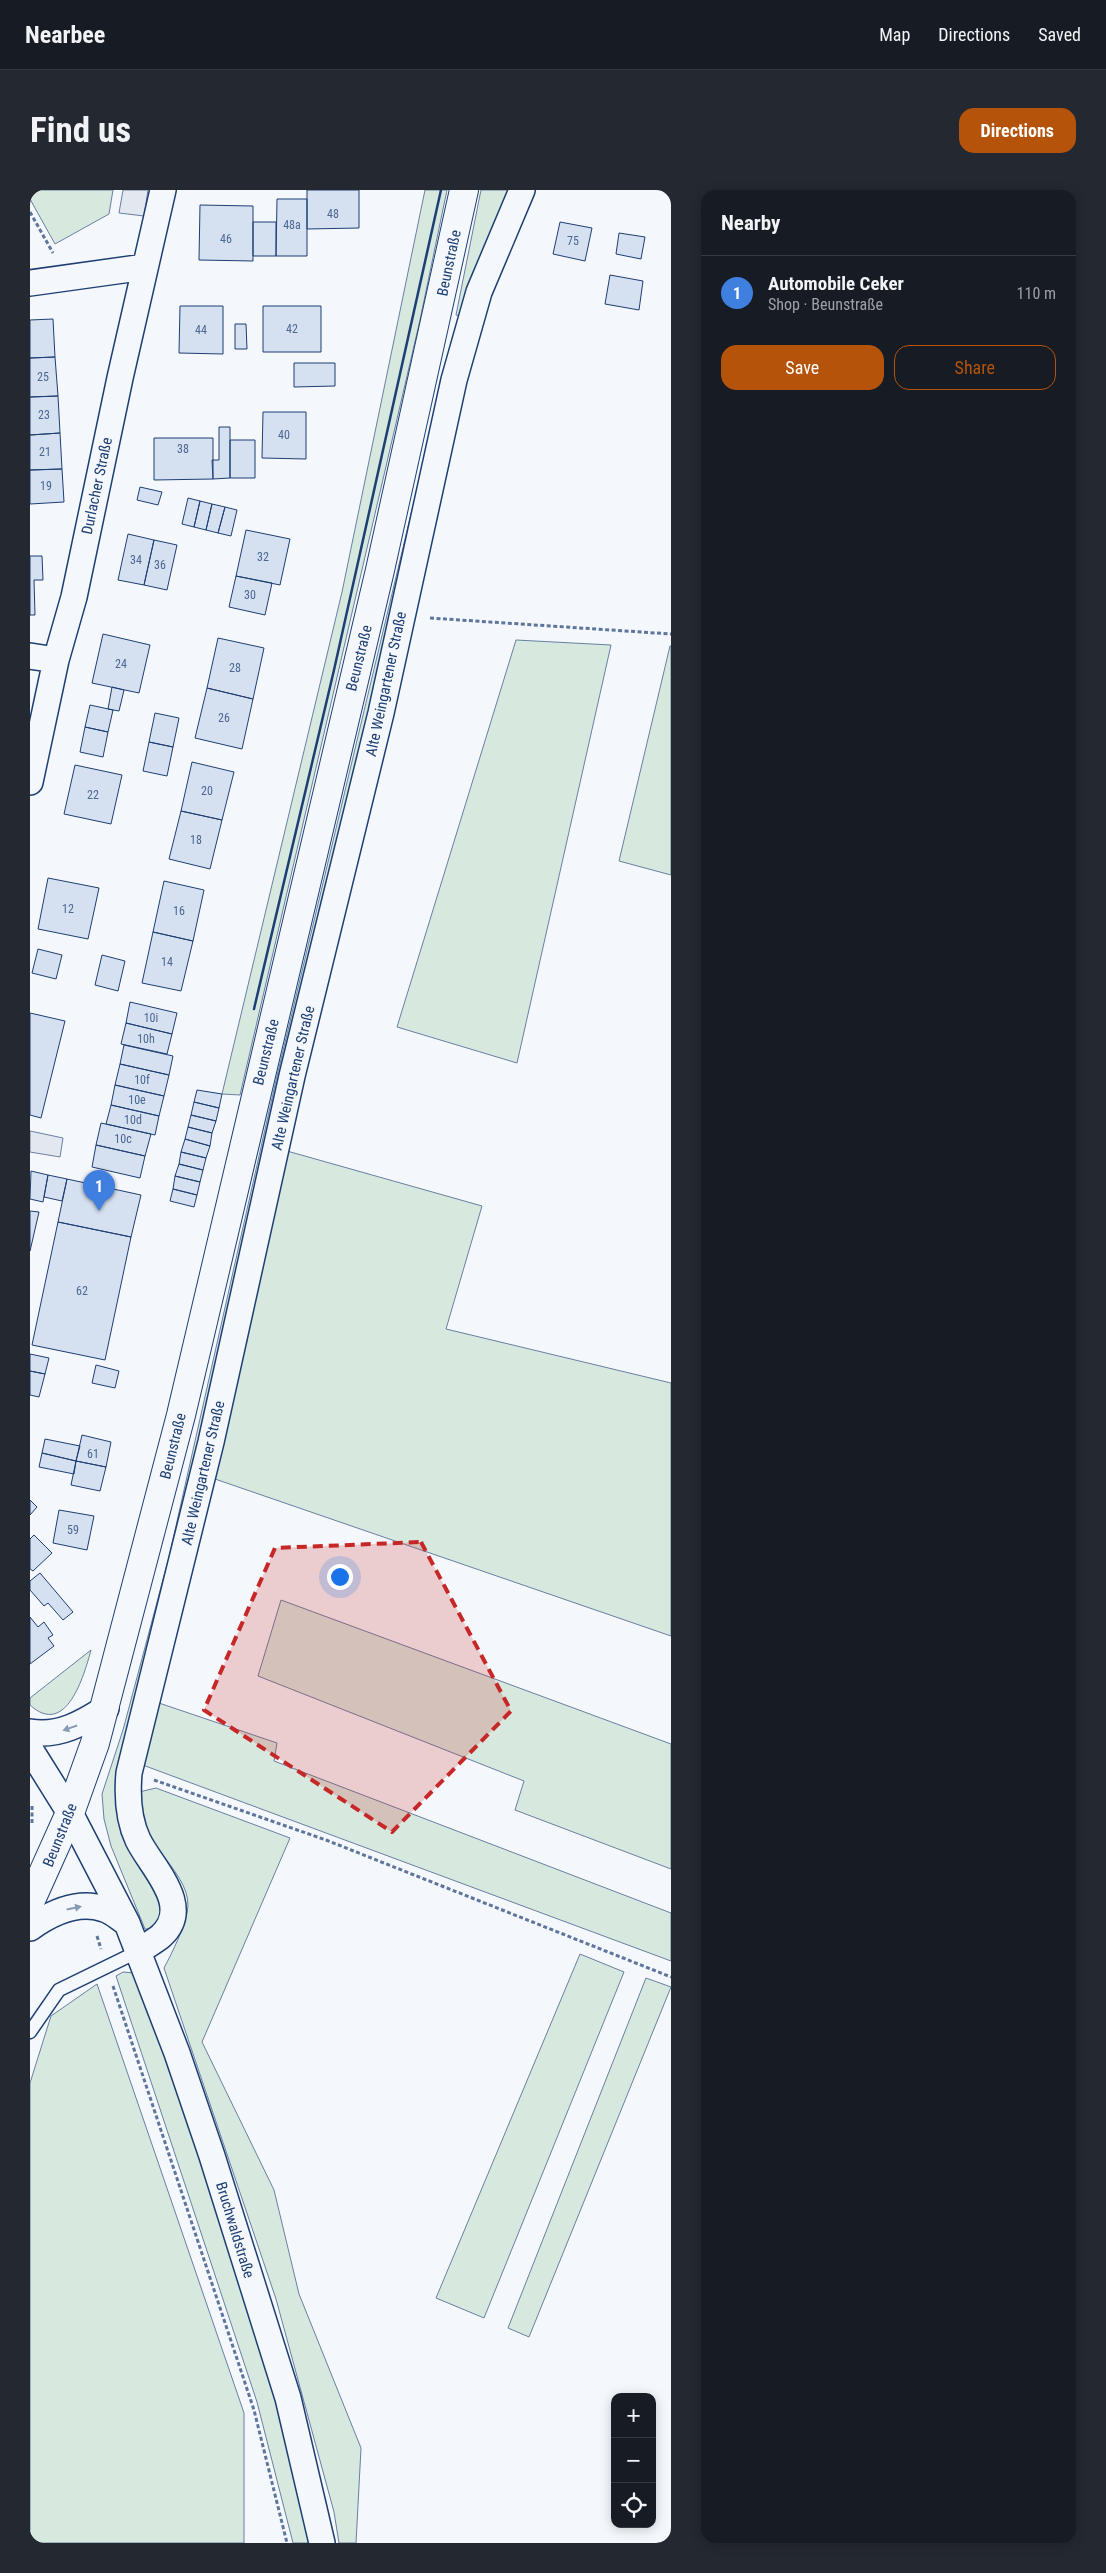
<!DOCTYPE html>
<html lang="en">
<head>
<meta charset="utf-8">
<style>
	body { margin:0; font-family:"Roboto Condensed",sans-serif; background:#242831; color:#f1f3f6 }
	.controls { position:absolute; right:15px; bottom:15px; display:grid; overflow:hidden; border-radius:10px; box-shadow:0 2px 12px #0003 }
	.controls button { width:45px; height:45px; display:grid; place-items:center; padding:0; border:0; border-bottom:1px solid #363941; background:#171b24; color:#f1f3f6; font:25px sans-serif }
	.you { position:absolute; left:309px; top:1386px; width:18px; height:18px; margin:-12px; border:4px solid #fff; border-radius:50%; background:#1a73e8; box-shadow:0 0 0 8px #1a73e833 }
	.badge { display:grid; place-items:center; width:32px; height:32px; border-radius:50%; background:#b45309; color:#fff; font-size:16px; font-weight:700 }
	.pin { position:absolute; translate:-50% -41px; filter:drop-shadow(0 1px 2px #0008) }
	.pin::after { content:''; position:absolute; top:26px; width:18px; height:15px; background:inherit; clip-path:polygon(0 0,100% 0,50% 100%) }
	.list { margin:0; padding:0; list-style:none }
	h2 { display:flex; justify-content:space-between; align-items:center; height:65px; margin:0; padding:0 20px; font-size:21px }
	h2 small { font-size:16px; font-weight:400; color:#9ea1a6 }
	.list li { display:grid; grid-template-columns:32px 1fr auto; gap:15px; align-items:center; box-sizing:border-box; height:75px; padding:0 20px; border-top:1px solid #363941 }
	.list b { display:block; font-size:19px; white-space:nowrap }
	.list p { margin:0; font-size:16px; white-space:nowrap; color:#9ea1a6 }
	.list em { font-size:16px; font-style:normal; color:#9ea1a6 }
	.actions { display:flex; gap:10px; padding:15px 20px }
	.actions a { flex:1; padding:11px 0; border:1px solid #b45309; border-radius:15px; text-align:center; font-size:18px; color:#b45309 }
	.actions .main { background:#b45309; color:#fff }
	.icon { flex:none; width:28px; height:28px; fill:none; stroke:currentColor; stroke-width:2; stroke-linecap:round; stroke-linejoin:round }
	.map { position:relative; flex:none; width:641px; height:2353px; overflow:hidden; border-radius:15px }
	header { display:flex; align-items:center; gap:30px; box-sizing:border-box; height:70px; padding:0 25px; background:#171b24; border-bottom:1px solid #363941 }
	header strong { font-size:24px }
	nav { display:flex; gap:28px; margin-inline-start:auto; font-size:18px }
	.intro { display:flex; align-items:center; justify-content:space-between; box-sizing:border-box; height:120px; padding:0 30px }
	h1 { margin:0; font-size:35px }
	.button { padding:12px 22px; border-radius:15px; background:#b45309; color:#fff; font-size:18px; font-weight:700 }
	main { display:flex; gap:30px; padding:0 30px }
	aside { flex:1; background:#171b24; border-radius:15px; box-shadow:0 2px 12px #0003 }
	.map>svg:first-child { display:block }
	.green { fill:#d7e8df; stroke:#687fa3 }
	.parking { fill:#e3e8f0; stroke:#687fa3 }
	.building { fill:#d5e0f0; stroke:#1d3f73 }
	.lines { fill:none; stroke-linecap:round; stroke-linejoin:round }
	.lane-casing { stroke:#1d3f73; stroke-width:15 }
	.street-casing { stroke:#1d3f73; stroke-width:28 }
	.primary-casing { stroke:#1d3f73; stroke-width:30 }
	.path { stroke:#5e769c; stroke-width:3; stroke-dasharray:4 2.5; stroke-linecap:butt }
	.lane { stroke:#f4f7fb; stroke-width:12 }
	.street { stroke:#f4f7fb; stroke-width:25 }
	.primary { stroke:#f4f7fb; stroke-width:28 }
	.wall { stroke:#1d3f73; stroke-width:2.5 }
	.oneway { fill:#889bb7 }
	.marked { fill:#c62828; fill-opacity:0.2; stroke:#c62828; stroke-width:4; stroke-dasharray:10 6; stroke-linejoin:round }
	.labels { text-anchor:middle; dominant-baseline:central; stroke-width:4; stroke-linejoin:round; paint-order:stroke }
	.number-label { font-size:12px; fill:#4b6792 }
	.street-label { font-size:15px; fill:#1d3f73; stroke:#f4f7fb }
</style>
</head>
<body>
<header>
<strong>Nearbee</strong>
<nav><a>Map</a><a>Directions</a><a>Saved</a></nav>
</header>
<div class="intro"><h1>Find us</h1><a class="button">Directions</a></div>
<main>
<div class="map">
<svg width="641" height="2353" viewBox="0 0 641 2353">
	<rect width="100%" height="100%" fill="#f4f7fb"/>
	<!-- green -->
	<path class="green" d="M0,0H83L79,24L25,54L0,9Z
		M395,0H417L390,130L210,905L192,904L312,402Z
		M451,0H484L431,126L426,125Z
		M408,237L91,1587C102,1617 135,1695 131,1723C130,1730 127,1734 122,1739H115L81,1656L74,1629L72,1604L93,1540L139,1367L247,886L392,278Z
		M486,450L581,455L487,873L367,837Z
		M640,456H641V685L589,671Z
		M257,961L452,1016L416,1139L641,1193V1446L185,1289Z
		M251,1410L641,1554V1679L485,1620L494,1591L228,1486Z
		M61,1460C54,1486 36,1548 0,1515V1508Z
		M129,1513L247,1553L244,1571L641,1723V1771L110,1574Z
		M126,1598L260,1648L172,1852L244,2000L269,2104L331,2258L326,2353H309L304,2322L246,2109L134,1778C142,1763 157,1733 158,1716C159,1678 100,1648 109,1602Z
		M550,1764L594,1782L454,2128L406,2108Z
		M93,1782L105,1783C171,1970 238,2159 282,2353H263L227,2212L86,1786Z
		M616,1788L641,1797L499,2147L478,2138Z
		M67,1794L214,2223V2353H0V1893L21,1826Z"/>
	<!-- parking -->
	<path class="parking" d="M93,0H118L114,26L89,23Z
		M0,941L33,948L30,967L0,962Z"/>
	<!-- building -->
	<path class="building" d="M277,0H329V38L277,39Z
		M247,9H277V66H246Z
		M170,15L223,16V71L169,70Z
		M223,32H246V66H223Z
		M530,32L562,38L555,71L523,64Z
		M589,43L615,47L611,69L586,64Z
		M580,85L613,91L609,120L575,114Z
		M150,116H193V164L149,163Z
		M233,116H291V162H233Z
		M23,129L25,167L0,168V130Z
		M205,134H216L217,159H205Z
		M25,167L28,206L0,207V168Z
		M264,173H305V196L264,197Z
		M28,206L30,243L0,245V207Z
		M233,222H276V269L232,268Z
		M189,237H200V288L183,289L182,270H189Z
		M30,243L32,279L0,280V245Z
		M124,248H183V289L124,290Z
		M200,250H225V288H200Z
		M32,279L34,312L0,314V280Z
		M110,297L132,302L128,315L107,310Z
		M158,308L170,311L164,337L152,334Z
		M170,311L182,314L176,340L164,337Z
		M182,314L195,317L188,343L176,340Z
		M195,317L207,320L201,346L188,343Z
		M216,340L260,349L250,395L206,386Z
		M98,344L124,350L114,395L88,390Z
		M124,350L147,355L137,400L114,395Z
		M0,366H12L13,390H4L5,425H0Z
		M206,386L242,393L235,425L199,417Z
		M73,444L120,455L109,503L62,493Z
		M188,448L234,458L223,509L177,498Z
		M82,497L94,500L89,521L78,519Z
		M177,498L223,509L212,559L165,548Z
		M60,515L83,520L78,542L55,537Z
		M125,523L149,528L143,557L119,552Z
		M55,537L78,542L73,567L50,562Z
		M119,552L143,557L137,586L113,581Z
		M162,572L204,582L192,630L151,621Z
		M45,575L92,585L81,634L34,624Z
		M151,621L192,630L180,679L139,669Z
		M18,688L69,698L58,749L8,739Z
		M134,691L174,700L163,751L123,742Z
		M123,742L163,751L151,801L112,793Z
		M8,759L32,765L26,789L2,783Z
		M72,765L95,771L88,801L65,795Z
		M100,812L147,823L142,844L96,833Z
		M0,823L35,831L11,928L0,925Z
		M96,833L142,844L137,864L91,854Z
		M94,855L143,866L139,885L90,874Z
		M90,874L139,885L134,906L85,895Z
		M85,895L134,906L129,926L81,915Z
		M167,900L192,904L189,918L164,912Z
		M164,912L189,918L186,931L161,925Z
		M81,915L129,926L125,945L76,934Z
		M161,925L186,931L182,943L158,937Z
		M71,933L121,944L115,966L66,955Z
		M158,937L182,943L180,956L155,949Z
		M155,949L180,956L176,968L151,962Z
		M66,955L115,966L110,988L62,977Z
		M151,962L176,968L173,980L149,974Z
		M149,974L173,980L170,992L145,986Z
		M1,981L18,985L13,1012L0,1009Z
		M18,985L37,989L32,1011L14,1007Z
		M145,986L170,992L167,1005L143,999Z
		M37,989L111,1005L101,1047L28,1032Z
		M143,999L167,1005L164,1017L140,1011Z
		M0,1021L9,1022L0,1061Z
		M28,1032L101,1047L75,1170L2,1155Z
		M0,1164L19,1168L15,1184L0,1181Z
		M66,1175L89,1181L85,1198L62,1193Z
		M0,1181L15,1184L9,1207L0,1205Z
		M52,1245L81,1252L76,1277L46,1271Z
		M15,1249L50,1256L46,1271L12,1263Z
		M12,1263L46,1271L44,1284L9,1277Z
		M46,1271L76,1277L70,1301L41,1295Z
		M0,1310L7,1317L0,1325Z
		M29,1320L64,1326L57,1360L23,1353Z
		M4,1345L22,1363L3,1381L0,1379V1349Z
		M10,1383L43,1422L33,1430L18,1413L14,1416L0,1400V1391Z
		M0,1427L8,1437L14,1432L23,1445L18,1448L24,1456L0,1474Z"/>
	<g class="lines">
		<defs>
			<path id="lane" d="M0,1842L29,1800L109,1761"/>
			<path id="street" d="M0,93L115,77
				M0,466L26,470
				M0,592L26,470L44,407L90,188L133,0
				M0,1542C29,1547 53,1533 76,1518
				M0,1559L40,1623L97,1733L147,1863L182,1966L258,2208L292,2353
				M0,1738C21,1723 48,1710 74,1719C82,1721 90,1729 97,1733
				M109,1761C116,1756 125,1751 131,1746C164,1716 121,1677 108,1650C98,1629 97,1606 99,1583L181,1252L262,886L351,523L424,190L449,102L492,0"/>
			<path id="primary" d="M0,1712L40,1623L65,1553L151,1225L350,380L434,0"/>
		</defs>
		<!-- lane casing -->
		<use href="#lane" class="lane-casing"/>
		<!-- street casing -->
		<use href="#street" class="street-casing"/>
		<!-- primary casing -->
		<use href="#primary" class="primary-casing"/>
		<!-- path -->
		<path class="path" d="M0,22L23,63
			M400,428L641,444
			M124,1590L296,1650L641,1787
			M2,1616V1634
			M67,1746L71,1759
			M83,1796L224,2220L257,2353"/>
		<!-- lane -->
		<use href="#lane" class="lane"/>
		<!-- street -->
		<use href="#street" class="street"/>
		<!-- primary -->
		<use href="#primary" class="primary"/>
		<!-- wall -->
		<path class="wall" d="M224,819L304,480L411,0"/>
	</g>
	<!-- one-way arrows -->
	<defs><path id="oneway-solid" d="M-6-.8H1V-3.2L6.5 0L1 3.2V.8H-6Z" transform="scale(1.25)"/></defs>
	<g class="oneway">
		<use href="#oneway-solid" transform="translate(40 1538) rotate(161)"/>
		<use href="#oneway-solid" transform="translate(44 1718) rotate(-12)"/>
	</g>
	<!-- marked area -->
	<path class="marked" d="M391,1352L481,1521L362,1642L174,1520L245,1358Z"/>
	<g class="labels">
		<!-- number labels -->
		<g class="number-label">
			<text x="303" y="24">48</text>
			<text x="262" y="35">48a</text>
			<text x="196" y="49">46</text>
			<text x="543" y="51">75</text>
			<text x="262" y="139">42</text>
			<text x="171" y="140">44</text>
			<text x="13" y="187">25</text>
			<text x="14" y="225">23</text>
			<text x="254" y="245">40</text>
			<text x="153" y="259">38</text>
			<text x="15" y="262">21</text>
			<text x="16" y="296">19</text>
			<text x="233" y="367">32</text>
			<text x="106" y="370">34</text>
			<text x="130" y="375">36</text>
			<text x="220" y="405">30</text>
			<text x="91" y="474">24</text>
			<text x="205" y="478">28</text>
			<text x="194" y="528">26</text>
			<text x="177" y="601">20</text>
			<text x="63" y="605">22</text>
			<text x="166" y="650">18</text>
			<text x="38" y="719">12</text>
			<text x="149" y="721">16</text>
			<text x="137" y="772">14</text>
			<text x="121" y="828">10i</text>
			<text x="116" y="849">10h</text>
			<text x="112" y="890">10f</text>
			<text x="107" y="910">10e</text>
			<text x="103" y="930">10d</text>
			<text x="93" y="949">10c</text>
			<text x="52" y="1101">62</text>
			<text x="63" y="1264">61</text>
			<text x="43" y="1340">59</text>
		</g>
		<!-- street labels -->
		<g class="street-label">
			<text transform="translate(419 73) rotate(-78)">Beunstraße</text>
			<text transform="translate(67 296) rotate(-78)">Durlacher Straße</text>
			<text transform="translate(329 468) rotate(-76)">Beunstraße</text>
			<text transform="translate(356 494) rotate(-78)">Alte Weingartener Straße</text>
			<text transform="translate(236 862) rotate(-76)">Beunstraße</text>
			<text transform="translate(263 888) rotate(-77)">Alte Weingartener Straße</text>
			<text transform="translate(143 1256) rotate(-76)">Beunstraße</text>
			<text transform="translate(173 1283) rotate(-77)">Alte Weingartener Straße</text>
			<text transform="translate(30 1645) rotate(-68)">Beunstraße</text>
			<text transform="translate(205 2040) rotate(73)">Bruchwaldstraße</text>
		</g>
	</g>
</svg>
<div class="controls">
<button>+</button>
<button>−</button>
<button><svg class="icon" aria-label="locate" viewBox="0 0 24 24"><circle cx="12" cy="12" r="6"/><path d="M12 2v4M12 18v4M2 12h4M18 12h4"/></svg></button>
</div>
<div class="you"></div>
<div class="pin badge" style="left:69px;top:1021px;background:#3f7fe0">1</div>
</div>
<aside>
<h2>Nearby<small></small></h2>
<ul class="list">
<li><span class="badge" style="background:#3f7fe0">1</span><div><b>Automobile Ceker</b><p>Shop · Beunstraße</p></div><em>110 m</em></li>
</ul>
<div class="actions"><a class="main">Save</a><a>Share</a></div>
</aside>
</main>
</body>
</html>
